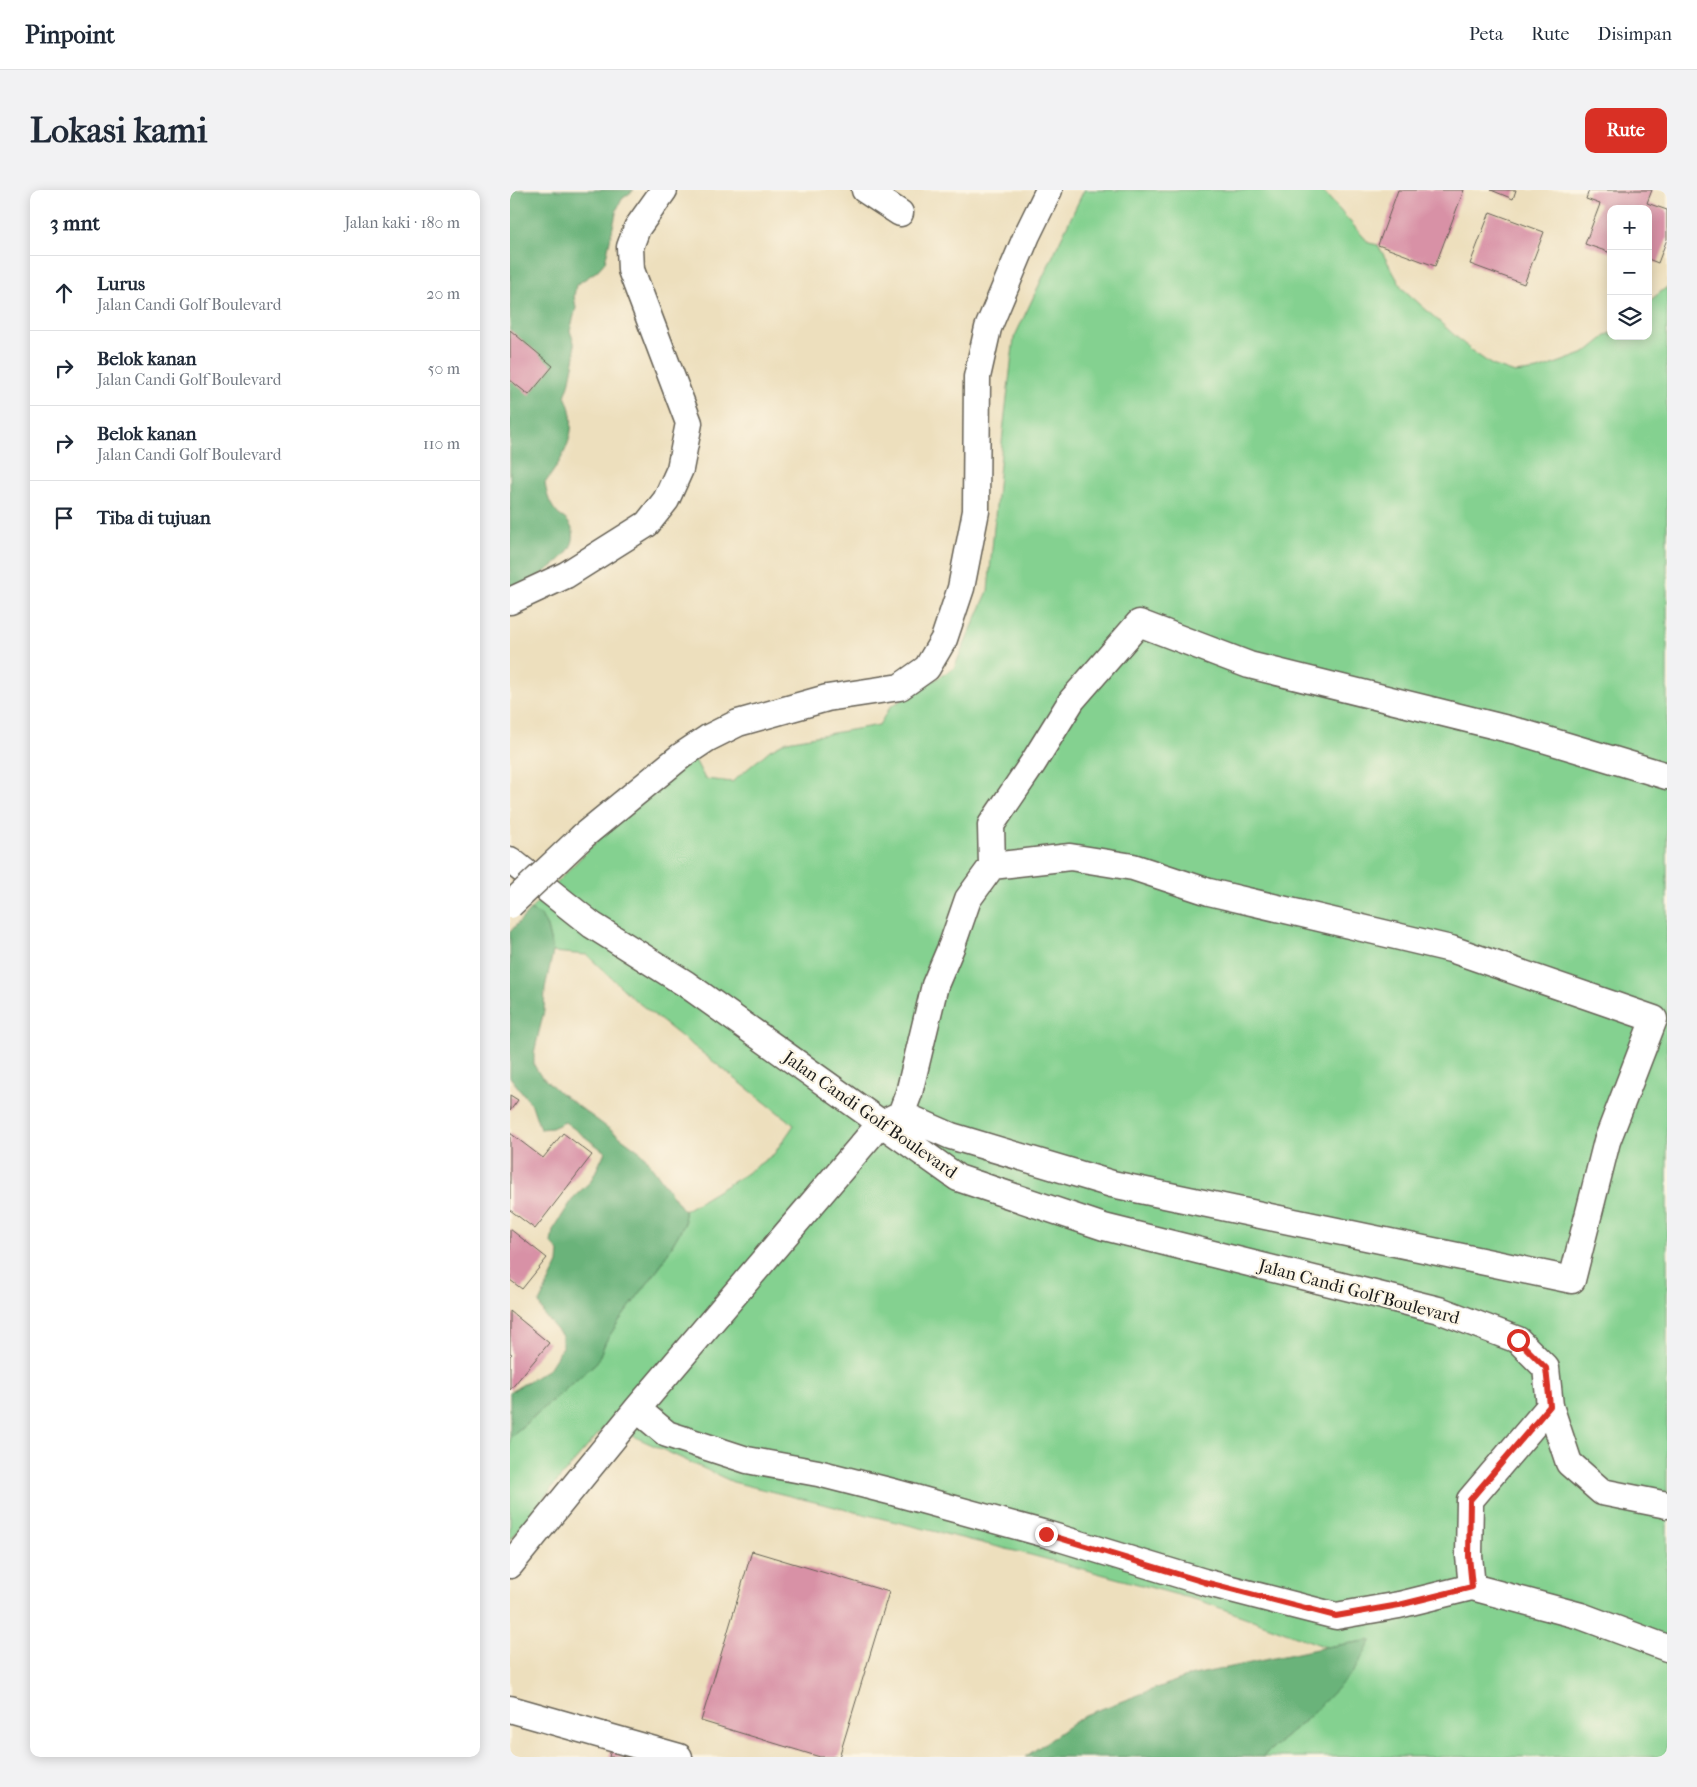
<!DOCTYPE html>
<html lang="id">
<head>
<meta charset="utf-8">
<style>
	body { margin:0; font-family:"IM FELL French Canon",serif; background:#f2f2f3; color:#1f2937 }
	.controls { position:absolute; right:15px; top:15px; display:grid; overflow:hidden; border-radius:10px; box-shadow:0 2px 12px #0003 }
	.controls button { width:45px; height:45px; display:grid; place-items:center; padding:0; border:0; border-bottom:1px solid #e0e1e3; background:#fff; color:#1f2937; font:25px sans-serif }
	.stop { position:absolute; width:15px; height:15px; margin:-11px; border:4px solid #d93025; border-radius:50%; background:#fff }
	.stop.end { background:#d93025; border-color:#fff; box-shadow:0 1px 5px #0008 }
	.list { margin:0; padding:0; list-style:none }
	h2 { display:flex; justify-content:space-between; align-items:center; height:65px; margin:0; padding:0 20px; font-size:21px }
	h2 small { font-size:16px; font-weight:400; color:#747a83 }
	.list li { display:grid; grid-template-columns:32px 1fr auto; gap:15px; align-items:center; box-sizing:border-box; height:75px; padding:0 20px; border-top:1px solid #e0e1e3 }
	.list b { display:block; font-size:19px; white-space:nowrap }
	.list p { margin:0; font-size:16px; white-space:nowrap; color:#747a83 }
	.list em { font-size:16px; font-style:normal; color:#747a83 }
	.icon { flex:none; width:28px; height:28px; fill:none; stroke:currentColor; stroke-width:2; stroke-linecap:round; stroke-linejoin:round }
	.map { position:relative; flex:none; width:1157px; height:1567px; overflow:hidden; border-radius:10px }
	header { display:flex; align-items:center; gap:30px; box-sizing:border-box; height:70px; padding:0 25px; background:#fff; border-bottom:1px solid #e0e1e3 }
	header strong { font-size:24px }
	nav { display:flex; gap:28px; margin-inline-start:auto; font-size:18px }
	.intro { display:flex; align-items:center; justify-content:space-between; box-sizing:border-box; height:120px; padding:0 30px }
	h1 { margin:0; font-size:35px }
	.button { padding:12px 22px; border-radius:10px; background:#d93025; color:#fff; font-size:18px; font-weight:700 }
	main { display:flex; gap:30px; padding:0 30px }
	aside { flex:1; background:#fff; border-radius:10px; box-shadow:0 2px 12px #0003 }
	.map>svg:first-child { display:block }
	.green { fill:#84d190; stroke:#507656 }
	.forest { fill:#6bb37a; stroke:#44684b }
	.building { fill:#d891a6 }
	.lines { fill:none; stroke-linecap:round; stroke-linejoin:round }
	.minor-casing { stroke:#656054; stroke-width:29 }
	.minor { stroke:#fff; stroke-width:26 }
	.minor-bridge-casing { stroke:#656054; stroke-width:29; stroke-linecap:butt }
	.minor-bridge { stroke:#fff; stroke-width:26 }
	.route { stroke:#d93025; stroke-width:6 }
	.labels { text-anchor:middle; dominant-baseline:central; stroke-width:4.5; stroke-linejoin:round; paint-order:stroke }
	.street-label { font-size:18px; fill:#1c1c1c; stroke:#fcf5e5 }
</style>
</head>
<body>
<header>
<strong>Pinpoint</strong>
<nav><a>Peta</a><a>Rute</a><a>Disimpan</a></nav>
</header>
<div class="intro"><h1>Lokasi kami</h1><a class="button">Rute</a></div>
<main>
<aside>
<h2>3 mnt<small>Jalan kaki · 180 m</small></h2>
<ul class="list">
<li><svg class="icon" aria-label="ahead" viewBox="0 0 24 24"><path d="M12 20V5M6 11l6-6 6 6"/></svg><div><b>Lurus</b><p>Jalan Candi Golf Boulevard</p></div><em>20 m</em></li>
<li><svg class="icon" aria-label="right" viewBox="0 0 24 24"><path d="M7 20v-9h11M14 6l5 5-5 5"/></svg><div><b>Belok kanan</b><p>Jalan Candi Golf Boulevard</p></div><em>50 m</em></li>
<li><svg class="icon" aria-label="right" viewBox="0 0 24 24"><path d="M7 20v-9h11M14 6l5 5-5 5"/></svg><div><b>Belok kanan</b><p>Jalan Candi Golf Boulevard</p></div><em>110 m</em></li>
<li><svg class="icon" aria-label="arrive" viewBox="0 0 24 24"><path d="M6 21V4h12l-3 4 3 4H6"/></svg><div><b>Tiba di tujuan</b></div></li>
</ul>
</aside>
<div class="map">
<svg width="1157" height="1567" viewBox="0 0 1157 1567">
	<rect width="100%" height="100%" fill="#fcf5e5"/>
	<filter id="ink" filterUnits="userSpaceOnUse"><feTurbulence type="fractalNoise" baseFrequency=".02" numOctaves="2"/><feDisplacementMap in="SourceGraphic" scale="10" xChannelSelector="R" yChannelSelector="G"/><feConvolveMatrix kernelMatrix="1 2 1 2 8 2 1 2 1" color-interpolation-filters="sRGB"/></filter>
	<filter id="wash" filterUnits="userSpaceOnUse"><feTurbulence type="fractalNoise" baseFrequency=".0096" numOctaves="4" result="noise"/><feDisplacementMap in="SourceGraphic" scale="20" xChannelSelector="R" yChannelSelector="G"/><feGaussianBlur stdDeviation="1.12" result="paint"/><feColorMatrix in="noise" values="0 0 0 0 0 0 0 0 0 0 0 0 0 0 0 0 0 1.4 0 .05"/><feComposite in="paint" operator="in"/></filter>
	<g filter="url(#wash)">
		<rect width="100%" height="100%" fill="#eddfbd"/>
		<!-- green -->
		<path class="green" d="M574,0H812L859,53L868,55L892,98L962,161L982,175L1005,183L1028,180L1075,163L1101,142V146H1138V112L1157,97V1567H752L800,1526L861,1450L816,1457L694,1412L521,1365L223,1292L97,1234L44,1295L0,1351V1247L87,1172L96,1151L109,1131L149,1078L175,1033L174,1021L234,985L264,964L284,935L125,810L77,765L43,762L37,737L31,726L20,720L107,630L183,566L195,589L222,592L260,560L277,551L369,535L380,517L444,478L478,401L493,242L504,148Z"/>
		<!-- forest -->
		<path class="forest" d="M0,0H124L112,9L107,19L95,72L87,81L66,95L64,106L66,118L60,141L64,152L65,166L59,195L55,206C71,239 55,266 35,293C37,306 40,316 49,325C52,327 56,329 58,332C82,362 19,391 0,402Z
			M20,720L31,725L37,737L43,762L35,798L34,821L24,863V875L30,885L49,902L132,963L174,1021L175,1033L149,1078L109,1131L96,1151L87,1172L0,1247V1202L39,1179L52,1158V1146L34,1125L29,1113L48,1073L49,1061L41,1053L43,1040L64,1007L81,991L95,962L55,932L42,938L30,939L22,915L0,887V742Z
			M862,1450L844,1481L800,1526L752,1567H515L575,1525L679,1486L816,1457Z"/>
		<g id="blocks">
			<!-- building -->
			<path class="building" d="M888,0H954L925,76L868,55Z
				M981,0H1006L1003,9Z
				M1079,0H1142L1137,13L1157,20V49L1148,73L1138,69V19H1101V63L1075,54L1090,14L1076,9Z
				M980,22L1034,42L1014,94L960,74Z
				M0,140L43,176L19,205L0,190Z
				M0,905L8,910L0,921Z
				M0,943L33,968L53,943L82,965L25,1039L0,1020Z
				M0,1039L37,1068L12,1099L0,1090Z
				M0,1121L39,1153L0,1200V1166L2,1164L0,1163Z
				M242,1361L379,1402L329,1567H310L191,1531Z
				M101,1559L127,1567H99Z"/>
		</g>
	</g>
	<g filter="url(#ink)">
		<use href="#blocks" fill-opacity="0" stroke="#656054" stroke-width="1"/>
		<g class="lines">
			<defs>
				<path id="minor" d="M355,0L390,23
					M0,411L56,385L137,334L156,310L170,279L179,233L121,80L120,57L127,38L154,0
					M73,646L171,566L198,548L228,533L317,508L390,497L417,478L434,449L451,398L466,321L467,187L478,138L517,45L539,0
					M0,670L82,735L176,794L448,988L594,1037L929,1120L1008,1150L1036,1178L1040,1216L960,1310L959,1366L962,1397L889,1415L826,1426L694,1392L536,1344L383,1302L308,1283L237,1270L157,1244L127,1219
					M482,676L481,635L523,573L562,510L629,433L739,475L1010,542L1157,586
					M1040,1216L1059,1273L1092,1302L1157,1315
					M0,1375L127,1219L370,934L391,924L399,903L425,795L442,755L458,709L482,676L560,667L623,677L699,702L941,759L1144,829L1097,951L1062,1090L602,994L441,946L391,924
					M962,1397L1071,1426L1157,1458
					M0,1519L169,1567"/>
			</defs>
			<!-- minor casing -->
			<use href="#minor" class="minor-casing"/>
			<!-- minor -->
			<use href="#minor" class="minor"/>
			<defs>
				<path id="minor-bridge" d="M0,715L73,646"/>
			</defs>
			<!-- minor-bridge casing -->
			<use href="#minor-bridge" class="minor-bridge-casing"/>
			<!-- minor-bridge -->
			<use href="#minor-bridge" class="minor-bridge"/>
		</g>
	</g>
	<g class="lines" filter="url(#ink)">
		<!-- route -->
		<path class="route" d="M536,1344L694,1392L826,1426L889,1415L962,1397L959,1366L960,1310L1040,1216L1036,1178L1008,1150"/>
	</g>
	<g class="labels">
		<!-- street labels -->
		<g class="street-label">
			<text transform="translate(360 925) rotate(35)">Jalan Candi Golf Boulevard</text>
			<text transform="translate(849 1102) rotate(15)">Jalan Candi Golf Boulevard</text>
		</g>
	</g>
</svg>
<div class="controls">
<button>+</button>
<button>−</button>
<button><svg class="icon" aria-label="layers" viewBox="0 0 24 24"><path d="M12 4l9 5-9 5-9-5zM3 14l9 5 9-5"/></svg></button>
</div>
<div class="stop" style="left:1008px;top:1150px"></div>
<div class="stop end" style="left:536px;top:1344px"></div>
</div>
</main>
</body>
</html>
